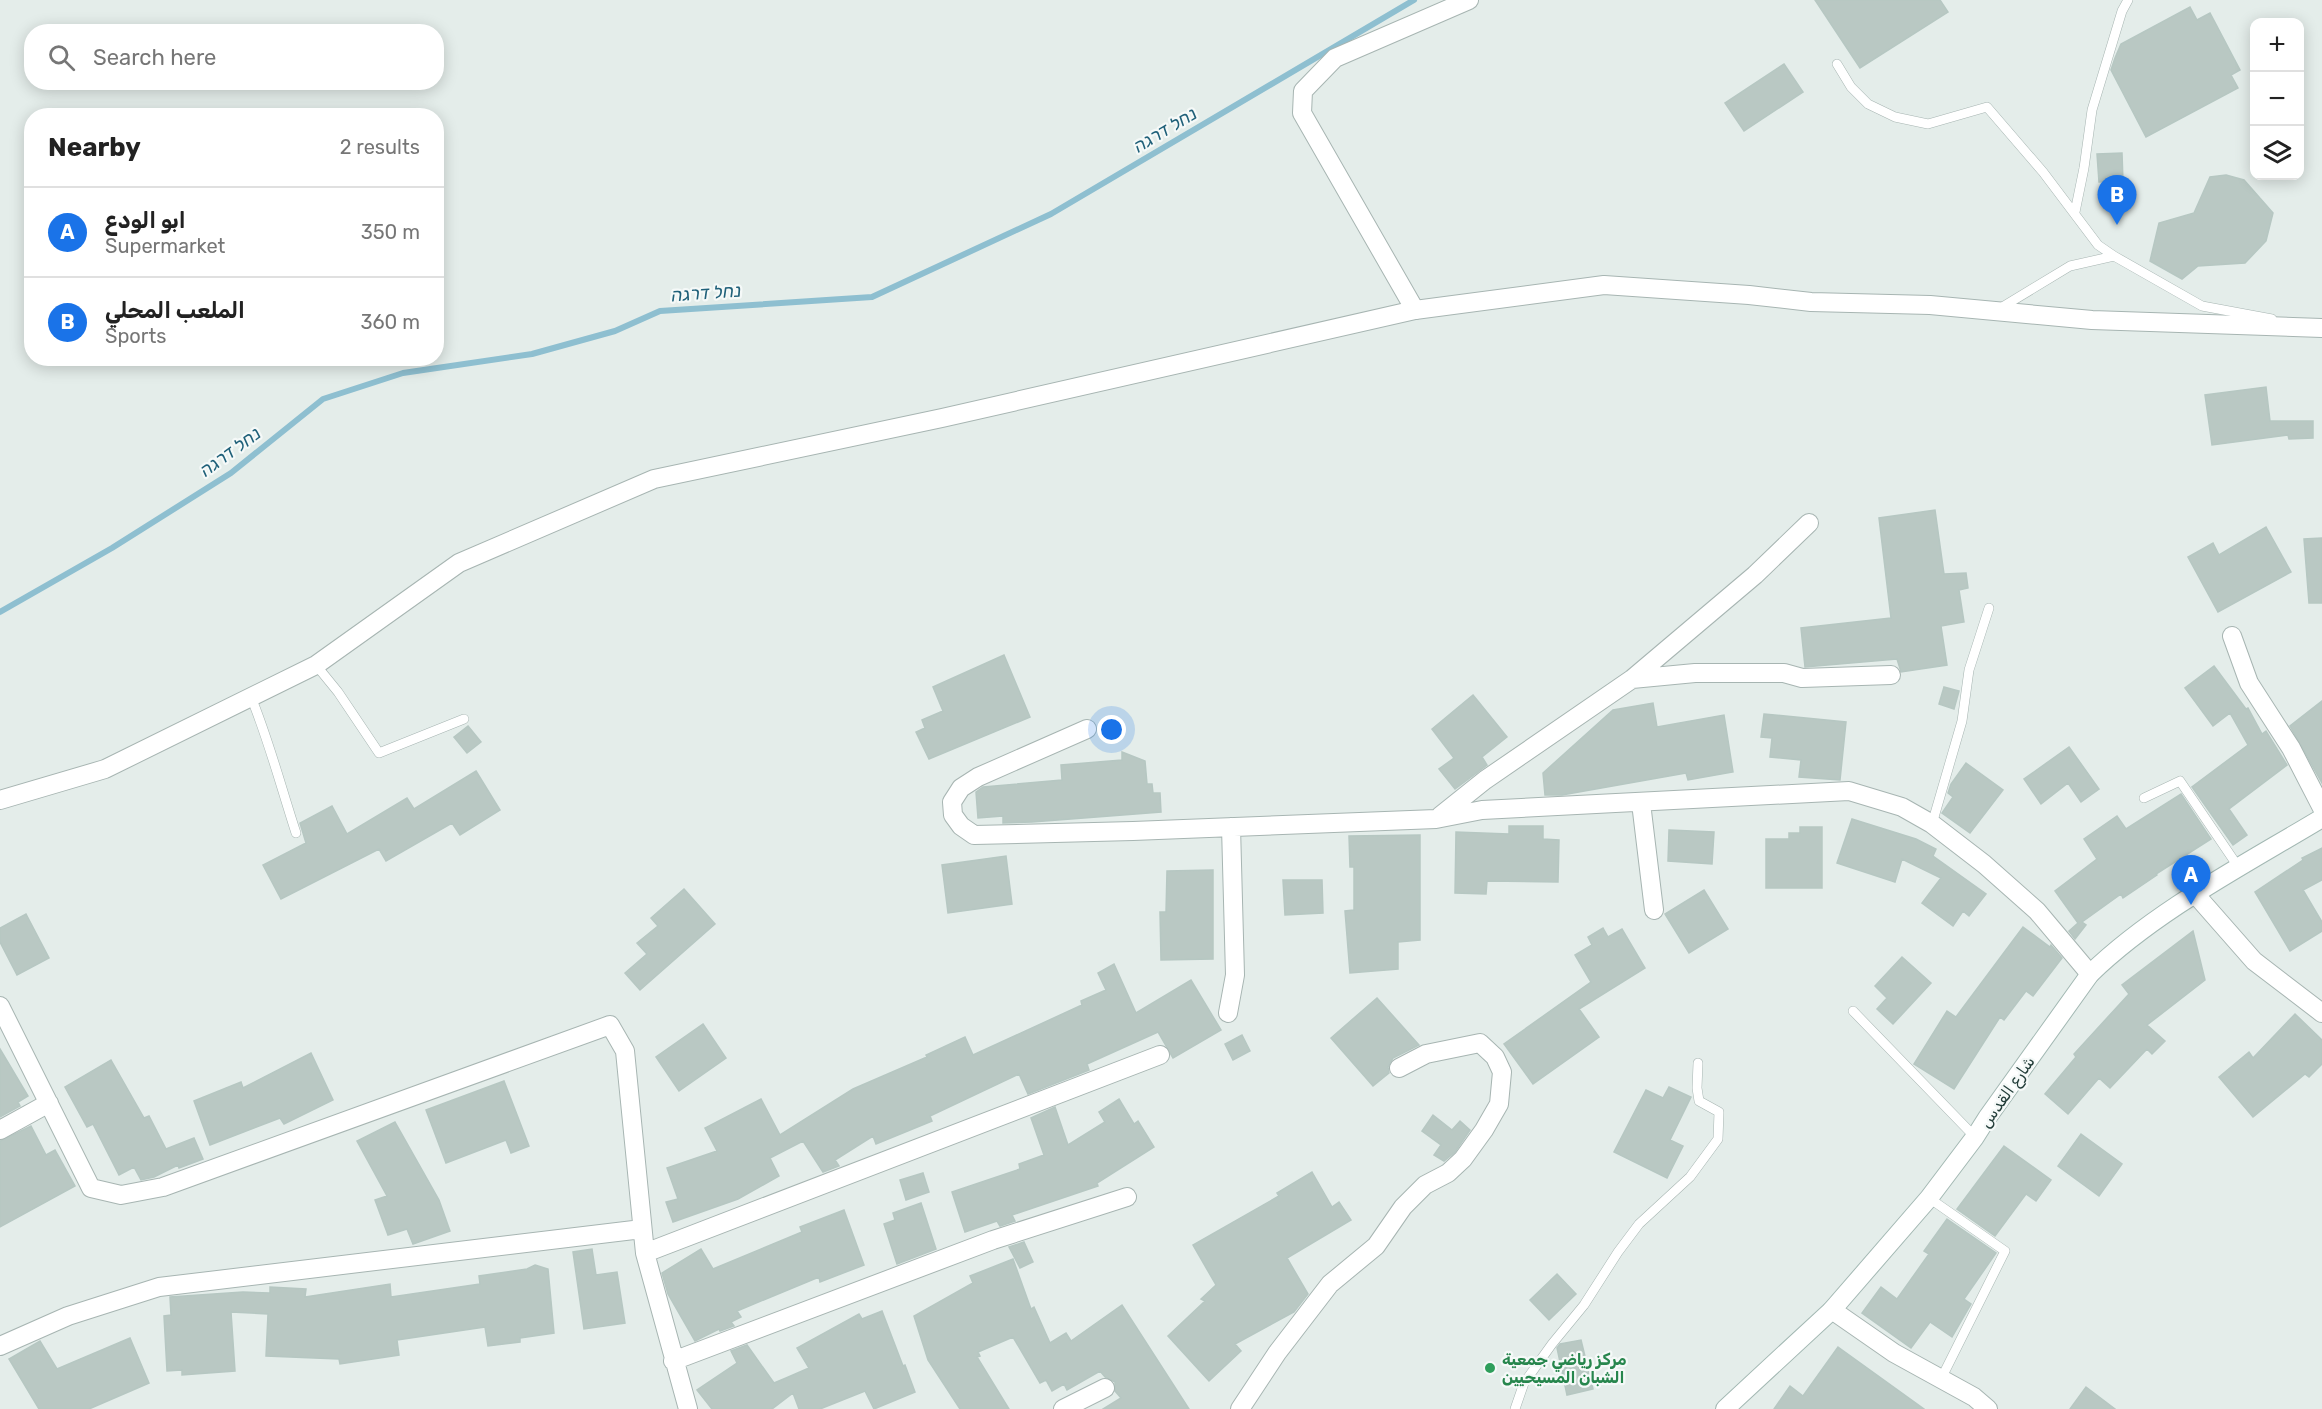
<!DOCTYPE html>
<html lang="en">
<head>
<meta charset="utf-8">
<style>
	body { margin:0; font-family:Rubik,Cairo,Heebo,sans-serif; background:#f6f6f6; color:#222 }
	.controls { position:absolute; right:18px; top:18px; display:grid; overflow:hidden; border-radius:12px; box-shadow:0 3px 15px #0003 }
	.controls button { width:54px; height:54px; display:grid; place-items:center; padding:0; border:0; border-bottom:2px solid #e0e0e0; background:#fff; color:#222; font:30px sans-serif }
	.you { position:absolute; left:1112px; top:730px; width:21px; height:21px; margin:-15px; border:4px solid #fff; border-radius:50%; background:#1a73e8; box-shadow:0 0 0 9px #1a73e833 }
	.badge { display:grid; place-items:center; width:39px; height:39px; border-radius:50%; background:#1a73e8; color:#fff; font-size:20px; font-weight:700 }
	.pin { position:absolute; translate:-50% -50px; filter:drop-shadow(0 2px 3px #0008) }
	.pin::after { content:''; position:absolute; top:32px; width:21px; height:18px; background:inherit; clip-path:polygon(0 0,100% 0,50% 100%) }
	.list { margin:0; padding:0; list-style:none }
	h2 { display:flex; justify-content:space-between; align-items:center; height:78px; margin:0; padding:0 24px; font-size:26px }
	h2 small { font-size:20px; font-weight:400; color:#767676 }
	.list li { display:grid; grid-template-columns:39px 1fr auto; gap:18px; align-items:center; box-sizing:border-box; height:90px; padding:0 24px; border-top:2px solid #e0e0e0 }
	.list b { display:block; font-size:22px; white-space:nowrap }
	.list p { margin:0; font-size:20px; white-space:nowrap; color:#767676 }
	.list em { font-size:20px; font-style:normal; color:#767676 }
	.icon { flex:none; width:33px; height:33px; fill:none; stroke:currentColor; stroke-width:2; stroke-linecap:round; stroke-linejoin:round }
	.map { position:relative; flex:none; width:2322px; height:1409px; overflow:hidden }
	.search { position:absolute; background:#fff; box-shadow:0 3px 15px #0003; left:24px; top:24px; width:420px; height:66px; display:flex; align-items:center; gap:15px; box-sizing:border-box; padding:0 21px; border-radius:24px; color:#767676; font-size:22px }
	.panel { position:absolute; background:#fff; box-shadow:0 3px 15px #0003; left:24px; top:108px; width:420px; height:258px; border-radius:24px }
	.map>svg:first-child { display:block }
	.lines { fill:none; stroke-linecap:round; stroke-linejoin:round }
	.stream { stroke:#8ebfd0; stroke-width:6 }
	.building { fill:#b9c8c3; stroke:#b6c7c2; stroke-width:1.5 }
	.service-casing { stroke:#a7b5b2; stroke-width:10 }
	.minor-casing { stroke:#a7b5b2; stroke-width:20 }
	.tertiary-casing { stroke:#a7b5b2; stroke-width:20 }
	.secondary-casing { stroke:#a3b8b3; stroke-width:20 }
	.service { stroke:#fff; stroke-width:9 }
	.minor { stroke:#fff; stroke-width:18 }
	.tertiary { stroke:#fff; stroke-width:18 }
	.secondary { stroke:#fff; stroke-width:18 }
	.leisure-dot { fill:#2e9e5b; stroke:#f5f9f8; stroke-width:2 }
	.labels { text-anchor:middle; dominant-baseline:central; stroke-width:4.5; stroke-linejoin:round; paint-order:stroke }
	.street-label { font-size:16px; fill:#243e3a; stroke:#f5f9f8 }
	.leisure-label { font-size:16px; font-weight:bold; fill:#27864d; stroke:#f5f9f8; text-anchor:start }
	.water-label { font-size:18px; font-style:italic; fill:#1f6079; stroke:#f5f9f8 }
</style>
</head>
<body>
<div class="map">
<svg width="2322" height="1409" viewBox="0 0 2322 1409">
	<rect width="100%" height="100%" fill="#e4edea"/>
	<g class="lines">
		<!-- stream -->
		<path class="stream" d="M0,612L112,548L231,473L323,399L403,373L532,354L615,331L660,311L872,297L1051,214L1414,0"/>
	</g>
	<!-- building -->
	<path class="building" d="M1815,0H1940L1948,12L1860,68Z
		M2190,7L2197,20L2210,13L2240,70L2231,75L2238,88L2146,137L2111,70L2115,58L2121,44Z
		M1784,64L1803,92L1744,131L1725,103Z
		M2122,153L2123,181L2099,182L2097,154Z
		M2226,175L2244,180L2273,213L2266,241L2245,263L2198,266L2182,279L2150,261L2159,223L2194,213L2210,177Z
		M2266,387L2270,421H2313V438L2289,439L2288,435L2212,445L2205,395Z
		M1935,510L1944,574L1966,573L1968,588L1959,590L1964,622L1941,626L1947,665L1901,672L1897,659L1805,667L1801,628L1891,618L1879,518Z
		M2266,527L2291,572L2218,612L2188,557L2213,543L2219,555Z
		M2322,538V603H2309L2304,539Z
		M1004,655L1030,717L929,759L916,732L925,728L922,720L943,711L933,687Z
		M2214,666L2246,709L2248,708L2262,734L2266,731L2287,765L2229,809L2247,835L2233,845L2192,787L2248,745L2230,713L2213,726L2185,688Z
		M1944,687L1959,691L1954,709L1939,704Z
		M1473,695L1507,737L1482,757L1487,765L1455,789L1439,769L1454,758L1432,729Z
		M2322,701V783L2290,726Z
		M1653,703L1657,727L1724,715L1733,772L1688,780L1686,773L1562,795H1545L1543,773L1613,710Z
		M1764,714L1846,722L1840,780L1799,777L1801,760L1770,757L1772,738L1761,737Z
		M468,726L481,742L467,753L454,737Z
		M2069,747L2099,789L2081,802L2068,783L2041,804L2024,779Z
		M1122,752L1145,761L1147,784H1152L1153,793H1160L1161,812L1032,822L1003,823V816L978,818L976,792L983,787L1062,780L1061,765L1122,760Z
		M1966,763L2003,790L1970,833L1942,813L1953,797L1948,793L1951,784Z
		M476,771L500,810L460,835L452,823L386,861L379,849L281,899L263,865L306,843L300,823L332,806L347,834L407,798L414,809Z
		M2181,794L2211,839L2156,874L2157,875L2123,898L2121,894L2082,922L2086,925L2075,939L2069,931L2078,923L2055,891L2097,859L2084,839L2117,816L2126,829Z
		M1852,819L1916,839L1936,849L1933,856L1986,894L1969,916L1963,911L1953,926L1922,903L1941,878L1902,859L1895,882L1837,863Z
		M1509,826H1543V839L1559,840L1558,882L1487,881L1486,894L1455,893L1456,832L1509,834Z
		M1800,827H1822V888H1766V839H1789V833H1800Z
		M1669,830L1714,832L1712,864L1668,861Z
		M1420,835V940L1398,942V969L1350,973L1345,911L1354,910V867H1350L1349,836Z
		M2322,848V880L2303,890L2322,922V931L2290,951L2255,892L2303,860L2302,858Z
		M1006,856L1012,904L948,913L942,865Z
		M1213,870V959L1161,960L1160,912H1166L1167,871Z
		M1283,880H1322L1323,913L1285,915Z
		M684,889L715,924L640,990L625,973L647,954L637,943L658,926L651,918Z
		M1704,890L1728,929L1689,953L1665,914Z
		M26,914L49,958L17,975L0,942V928Z
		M2023,927L2050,947L2051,945L2062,958L2033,996L2026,991L2004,1020L2000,1017L1954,1089L1914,1064L1947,1011L1956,1017Z
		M1603,928L1608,937L1622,929L1645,968L1579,1009L1599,1037L1533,1084L1504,1044L1591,982L1575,955L1592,945L1588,937Z
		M2193,931L2205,980L2147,1025L2165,1041L2152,1054L2147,1049L2110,1088L2099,1078L2068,1114L2045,1094L2076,1057L2074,1054L2129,994L2122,985Z
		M1902,957L1931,983L1893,1024L1877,1009L1887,998L1875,986Z
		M1114,964L1136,1013L1191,980L1221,1030L1173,1058L1158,1032L1087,1064L1089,1070L1028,1094L1019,1074L930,1116L932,1121L876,1144L873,1136L835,1160L839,1166L823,1172L803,1141L770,1158L779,1176L738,1199L673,1222L666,1202L678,1199L667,1168L717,1151L705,1128L761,1099L780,1135L853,1089L927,1057L926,1055L965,1037L973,1055L1082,1005L1081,1001L1106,990L1098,973Z
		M1377,998L1419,1045L1393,1058L1388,1067L1389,1073L1373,1086L1331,1038Z
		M2295,1014L2322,1040V1064L2309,1077L2305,1074L2253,1117L2219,1077L2249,1052L2253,1058Z
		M703,1024L726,1058L679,1091L656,1057Z
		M1242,1035L1250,1051L1233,1060L1225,1044Z
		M0,1049L28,1096L18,1102L20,1106L0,1117Z
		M311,1053L333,1100L284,1124L280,1118L210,1145L194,1101L241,1082L243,1088Z
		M111,1060L144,1118L149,1116L166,1149L194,1138L203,1159L179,1168L178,1165L154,1177L141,1180L134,1167L119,1175L93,1124L87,1127L65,1087Z
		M504,1081L529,1146L511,1153L506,1140L446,1163L426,1110Z
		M1669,1087L1691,1097L1670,1140L1683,1146L1667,1178L1614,1152L1646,1090L1663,1098Z
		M1119,1099L1134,1124L1138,1121L1154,1147L1097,1183L1098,1186L1012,1215L1015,1221L1000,1226L997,1221L965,1232L952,1192L1020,1169L1019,1164L1044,1155L1031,1118L1055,1107L1068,1145L1105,1122L1099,1112Z
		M1433,1115L1452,1130L1460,1121L1470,1130L1455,1152L1444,1161L1434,1155L1441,1145L1422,1131Z
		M395,1122L439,1200L450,1231L413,1244L407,1229L388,1235L375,1200L387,1196L357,1141Z
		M31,1126L46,1155L55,1150L75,1186L0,1227V1141Z
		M2081,1134L2122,1164L2099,1196L2058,1166Z
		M2004,1146L2051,1180L2036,1201L2026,1194L1995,1236L1957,1209Z
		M1312,1172L1332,1207L1339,1202L1351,1220L1287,1258L1308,1294L1294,1312L1235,1344L1241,1351L1209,1381L1168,1336L1205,1301L1201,1299L1216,1285L1193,1245L1279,1196L1277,1193Z
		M923,1173L929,1192L906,1200L900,1180Z
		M921,1203L936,1249L897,1264L884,1224L895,1220L893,1213Z
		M844,1210L864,1265L820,1282L819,1277L737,1311L741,1317L731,1322L734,1326L720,1331L719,1329L695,1341L668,1294L662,1273L701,1249L713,1269L802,1232L800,1227Z
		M1947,1219L1996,1253L1964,1299L1971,1304L1952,1337L1930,1322L1911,1348L1862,1313L1881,1287L1897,1299L1929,1254L1924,1251Z
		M1024,1242L1033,1262L1020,1268L1009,1247Z
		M592,1249L596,1275L617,1272L625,1323L584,1329L573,1252Z
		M1013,1259L1031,1309L1034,1307L1050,1343L1066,1333L1071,1341L1122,1305L1189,1409H1103L1121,1398L1115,1391V1382L1105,1377L1100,1371L1067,1390L1064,1384L1052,1391L1046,1380L1040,1383L1013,1337L978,1352L980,1356L977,1357L1009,1409H960L928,1360L914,1316L973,1283L970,1276Z
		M535,1265L548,1269L554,1333L520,1338V1342L488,1346L485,1327L397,1340L399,1355L340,1364L339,1359L266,1356L268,1314L231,1312L235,1371L182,1375V1370L167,1371L164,1316L171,1315L170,1297L243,1292L270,1293V1287L306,1289L305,1297L390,1284L391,1297L480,1284L479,1276L527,1269Z
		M1557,1274L1576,1294L1549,1320L1530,1300Z
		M882,1311L903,1366L905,1365L915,1392L874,1409L865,1391L820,1409H799L793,1393L772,1409H712L697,1390L737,1363L731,1351L747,1345L774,1383L786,1378L809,1368L797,1348L859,1314L862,1319Z
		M130,1338L149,1383L89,1409H39L9,1359L40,1341L57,1369Z
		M1581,1340L1593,1389L1567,1395L1557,1348L1560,1344Z
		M1838,1347L1924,1409H1774L1790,1386L1803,1396Z
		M2086,1387L2115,1409H2070Z"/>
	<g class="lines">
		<defs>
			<path id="service" d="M1837,64L1851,87L1868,104L1895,117L1928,124L1987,107L2043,172L2098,245L2114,256
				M2075,212L2084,168L2092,110L2122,11L2128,0
				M1999,309L2070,266L2114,256L2202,306L2272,319
				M316,665L338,692L379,753L464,719
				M251,697C269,741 281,787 296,833
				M2144,798L2180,781L2239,868
				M1932,824L1962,721L1969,670L1989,608
				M1853,1011L1975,1137
				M1929,1198L2005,1251L1941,1379
				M1515,1409L1524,1383L1552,1344L1584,1305L1618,1252L1639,1224L1690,1177L1718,1139L1719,1112L1699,1101L1697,1088L1698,1063"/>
			<path id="minor" d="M1415,310L1302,113L1303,91L1335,58L1469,0
				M2232,636L2249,683L2291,748L2322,808
				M1632,679L1755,575L1809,523
				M1087,729L978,777L961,788L952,802L953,815L961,826L974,835L1133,831L1436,819L1482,810L1849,791L1902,807L1932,824L1984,864L2037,911L2090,974
				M1641,803L1654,910
				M1440,816L1485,780L1632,679L1695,673H1784L1802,678L1891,675
				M2196,895L2254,961L2322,1013
				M0,1006L91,1188L121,1195L163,1187L610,1025L625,1051L645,1253L688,1409
				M1228,1013L1235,975L1231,827
				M0,1130L49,1103
				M645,1253L1160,1055
				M1832,1310L1894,1353L1974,1397L1988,1409
				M0,1346L68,1316L159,1287L642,1229
				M673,1361L993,1240L1127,1197
				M1063,1409L1105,1388
				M1240,1409L1277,1353L1330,1284L1376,1246L1403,1207L1425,1185L1448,1173L1463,1159L1484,1130L1499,1104L1502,1072L1495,1057L1480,1043L1426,1054L1399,1068"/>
			<path id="tertiary" d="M0,800L105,769L316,665L459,563L654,479L942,418L1415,310L1604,285L1749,295L1811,302L1930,305L2092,320L2322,328"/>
			<path id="secondary" d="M1725,1409L1832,1310L1929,1198L1975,1137L1987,1118L2090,974C2155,911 2244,865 2322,818"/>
		</defs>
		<!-- service casing -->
		<use href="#service" class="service-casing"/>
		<!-- minor casing -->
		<use href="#minor" class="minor-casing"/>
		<!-- tertiary casing -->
		<use href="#tertiary" class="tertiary-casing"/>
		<!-- secondary casing -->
		<use href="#secondary" class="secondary-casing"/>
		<!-- service -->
		<use href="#service" class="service"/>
		<!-- minor -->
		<use href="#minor" class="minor"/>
		<!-- tertiary -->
		<use href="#tertiary" class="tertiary"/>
		<!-- secondary -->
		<use href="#secondary" class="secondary"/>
	</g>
	<!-- markers -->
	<circle class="leisure-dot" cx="1490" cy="1368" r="6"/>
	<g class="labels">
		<!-- street labels -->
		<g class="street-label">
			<text transform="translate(2007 1092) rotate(-55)">شارع القدس</text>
		</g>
		<!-- leisure labels -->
		<g class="leisure-label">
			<text x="1502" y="1359">مركز رياضي جمعية<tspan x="1502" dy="18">الشبان المسيحيين</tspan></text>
		</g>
		<!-- water labels -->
		<g class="water-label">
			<text transform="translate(1165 130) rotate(-31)">נחל דרגה</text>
			<text transform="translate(706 293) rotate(-4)">נחל דרגה</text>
			<text transform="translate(230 452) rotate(-36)">נחל דרגה</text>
		</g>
	</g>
</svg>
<div class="controls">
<button>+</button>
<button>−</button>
<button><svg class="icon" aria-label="layers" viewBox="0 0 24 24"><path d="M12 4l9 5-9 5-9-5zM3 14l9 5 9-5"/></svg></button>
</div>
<div class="you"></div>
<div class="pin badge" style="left:2191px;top:905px">A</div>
<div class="pin badge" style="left:2117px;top:225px">B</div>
<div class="search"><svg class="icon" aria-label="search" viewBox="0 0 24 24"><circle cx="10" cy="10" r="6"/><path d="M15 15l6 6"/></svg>Search here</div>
<section class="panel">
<h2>Nearby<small>2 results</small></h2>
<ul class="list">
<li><span class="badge">A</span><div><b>ابو الودع</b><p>Supermarket</p></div><em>350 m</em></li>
<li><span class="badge">B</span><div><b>الملعب المحلي</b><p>Sports</p></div><em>360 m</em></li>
</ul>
</section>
</div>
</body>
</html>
